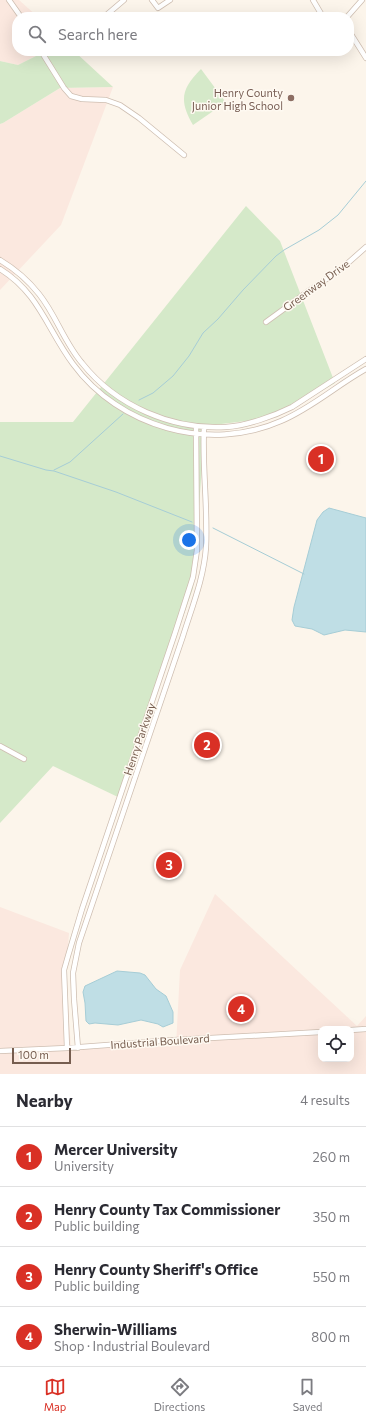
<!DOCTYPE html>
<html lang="en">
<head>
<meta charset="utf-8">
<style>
	body { margin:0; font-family:Commissioner,sans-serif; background:#f7f7f7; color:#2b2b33 }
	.controls { position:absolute; right:12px; bottom:12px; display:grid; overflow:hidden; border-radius:8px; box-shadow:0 4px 16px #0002 }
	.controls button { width:36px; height:36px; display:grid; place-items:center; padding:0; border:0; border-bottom:1px solid #e1e1e2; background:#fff; color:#2b2b33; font:20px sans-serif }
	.scale { position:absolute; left:12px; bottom:10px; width:59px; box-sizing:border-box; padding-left:4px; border:2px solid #765d4f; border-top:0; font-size:11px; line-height:14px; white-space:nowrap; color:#765d4f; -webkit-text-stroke:3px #fef9f1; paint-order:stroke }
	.you { position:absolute; left:189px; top:540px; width:14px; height:14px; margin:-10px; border:3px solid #fff; border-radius:50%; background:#1a73e8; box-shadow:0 0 0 6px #1a73e833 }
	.badge { display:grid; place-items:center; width:26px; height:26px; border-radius:50%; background:#d93025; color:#fff; font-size:13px; font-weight:700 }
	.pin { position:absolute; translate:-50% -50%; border:2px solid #fff; box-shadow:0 1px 4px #0006 }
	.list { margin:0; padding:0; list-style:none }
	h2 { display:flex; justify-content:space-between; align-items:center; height:52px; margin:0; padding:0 16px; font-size:17px }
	h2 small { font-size:13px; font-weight:400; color:#7c7c81 }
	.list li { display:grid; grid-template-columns:26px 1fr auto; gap:12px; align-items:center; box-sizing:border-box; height:60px; padding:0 16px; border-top:1px solid #e1e1e2 }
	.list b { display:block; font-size:15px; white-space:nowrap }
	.list p { margin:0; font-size:13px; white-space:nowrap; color:#7c7c81 }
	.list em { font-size:13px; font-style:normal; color:#7c7c81 }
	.icon { flex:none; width:22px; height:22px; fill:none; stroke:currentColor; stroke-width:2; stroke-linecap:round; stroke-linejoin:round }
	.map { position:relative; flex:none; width:366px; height:1074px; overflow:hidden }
	.search { position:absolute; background:#fff; box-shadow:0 4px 16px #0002; left:12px; right:12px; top:12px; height:44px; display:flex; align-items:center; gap:10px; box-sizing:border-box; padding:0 14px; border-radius:16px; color:#7c7c81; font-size:15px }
	.sheet { height:292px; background:#fff }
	nav { display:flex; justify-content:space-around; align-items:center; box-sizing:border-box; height:56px; border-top:1px solid #e1e1e2; background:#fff; font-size:11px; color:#7c7c81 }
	nav a { display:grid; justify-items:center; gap:2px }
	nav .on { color:#d93025 }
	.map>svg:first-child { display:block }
	.commercial { fill:#fbe8df; fill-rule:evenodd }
	.green { fill:#d5e9c9 }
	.water { fill:#bfdee5; stroke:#a6cdd6 }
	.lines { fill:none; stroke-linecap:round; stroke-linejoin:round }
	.stream { stroke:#a6cdd6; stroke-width:1 }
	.minor-casing { stroke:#cebeb1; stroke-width:6 }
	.minor { stroke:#fff; stroke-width:4.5 }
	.education-dot { fill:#8d6e63; stroke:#fef9f1; stroke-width:1.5 }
	.labels { text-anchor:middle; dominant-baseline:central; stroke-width:3; stroke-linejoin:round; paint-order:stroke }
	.education-label { font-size:11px; fill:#785e54; stroke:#fef9f1; text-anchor:end }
	.street-label { font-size:11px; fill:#765d4f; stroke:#fef9f1 }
</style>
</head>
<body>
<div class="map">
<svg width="366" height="1074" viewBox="0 0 366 1074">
	<rect width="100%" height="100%" fill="#fcf5eb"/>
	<!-- commercial -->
	<path class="commercial" d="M0,0H19L38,17H17V51H46L18,65L0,61Z
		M113,87L61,225L0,290V124L3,123L60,88Z
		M215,894L357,1026L366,1016V1074H0V907L69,933L66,972L71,1049L176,1046L180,970ZM321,1029H351V1059H321Z"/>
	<!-- green -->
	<path class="green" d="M46,51H74L113,87L60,88L3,123L0,124V61L18,65Z
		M201,69L224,100L222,105L193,125C179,101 181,89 201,69Z
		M246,206L280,241L335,383L277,417L205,426L193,588L120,798L53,766L0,823V422H73Z"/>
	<!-- water -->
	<path class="water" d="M329,508L366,518V632L345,630L324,635L312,629L295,626L292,620L294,607L317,520L323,512Z
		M117,971L140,973L145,975L156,989L166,996L173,1012V1023L163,1027L158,1024L141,1020L118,1025L95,1023L89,1024L86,1021L85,1003L83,992L85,986Z"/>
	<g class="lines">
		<!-- stream -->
		<path class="stream" d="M139,400L153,393L173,376L189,356L203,333L218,319L243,290L276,256L284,250L319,230L338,215L366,181
			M0,456L46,470L54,471L116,492L192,522
			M54,470L70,462L123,414
			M213,528L304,574"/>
		<defs>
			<path id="minor" d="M9,0L21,17
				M152,0L158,8L170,0
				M313,0L323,17
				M104,17L124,0
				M347,17L362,0
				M349,31L366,58
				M41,51L64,88L71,96L82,99L106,100L120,105L139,118L184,155
				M0,260C15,269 28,280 39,294C56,315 64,342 82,363C116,406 172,430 226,427C246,426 274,416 292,407L366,359
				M0,269C39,293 47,329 73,364C119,427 209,453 281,421C312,408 337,385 366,369
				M266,322L310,290L340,270L366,247
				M0,746L24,759
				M351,1030L366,1029
				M67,1048L64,970L68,956L82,909L175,633L193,577L197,550L196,426
				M78,1048L74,999L73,973L79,943L183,636C192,607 204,578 206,547C208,507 202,467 204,427
				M0,1051L67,1048L174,1040L321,1032"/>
		</defs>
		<!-- minor casing -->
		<use href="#minor" class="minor-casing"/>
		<!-- minor -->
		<use href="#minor" class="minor"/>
	</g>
	<!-- markers -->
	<circle class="education-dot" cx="291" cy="98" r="4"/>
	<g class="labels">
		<!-- education labels -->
		<g class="education-label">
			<text x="283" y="92">Henry County<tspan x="283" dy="13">Junior High School</tspan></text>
		</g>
		<!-- street labels -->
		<g class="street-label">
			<text transform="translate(316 285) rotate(-36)">Greenway Drive</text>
			<text transform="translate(139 739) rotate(-71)">Henry Parkway</text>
			<text transform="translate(160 1041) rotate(-4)">Industrial Boulevard</text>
		</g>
	</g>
</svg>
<div class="controls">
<button><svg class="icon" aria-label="locate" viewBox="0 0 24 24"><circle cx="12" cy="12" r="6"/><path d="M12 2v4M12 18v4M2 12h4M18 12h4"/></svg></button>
</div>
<div class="scale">100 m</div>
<div class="you"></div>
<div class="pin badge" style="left:321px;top:459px">1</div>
<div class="pin badge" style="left:207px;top:745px">2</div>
<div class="pin badge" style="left:169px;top:865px">3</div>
<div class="pin badge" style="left:241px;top:1009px">4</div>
<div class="search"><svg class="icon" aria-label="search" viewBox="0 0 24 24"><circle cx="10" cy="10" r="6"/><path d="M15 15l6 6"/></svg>Search here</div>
</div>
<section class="sheet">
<h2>Nearby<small>4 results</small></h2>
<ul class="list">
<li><span class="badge">1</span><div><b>Mercer University</b><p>University</p></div><em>260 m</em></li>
<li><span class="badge">2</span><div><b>Henry County Tax Commissioner</b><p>Public building</p></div><em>350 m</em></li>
<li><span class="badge">3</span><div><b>Henry County Sheriff's Office</b><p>Public building</p></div><em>550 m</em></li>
<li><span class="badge">4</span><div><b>Sherwin-Williams</b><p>Shop · Industrial Boulevard</p></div><em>800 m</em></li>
</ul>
</section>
<nav>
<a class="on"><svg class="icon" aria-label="map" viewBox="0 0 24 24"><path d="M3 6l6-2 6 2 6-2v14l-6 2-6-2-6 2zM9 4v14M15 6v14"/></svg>Map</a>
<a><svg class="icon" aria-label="directions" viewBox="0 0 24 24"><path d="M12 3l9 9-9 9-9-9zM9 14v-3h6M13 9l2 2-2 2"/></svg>Directions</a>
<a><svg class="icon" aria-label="saved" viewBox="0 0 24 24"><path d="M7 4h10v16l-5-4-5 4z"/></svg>Saved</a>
</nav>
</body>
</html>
